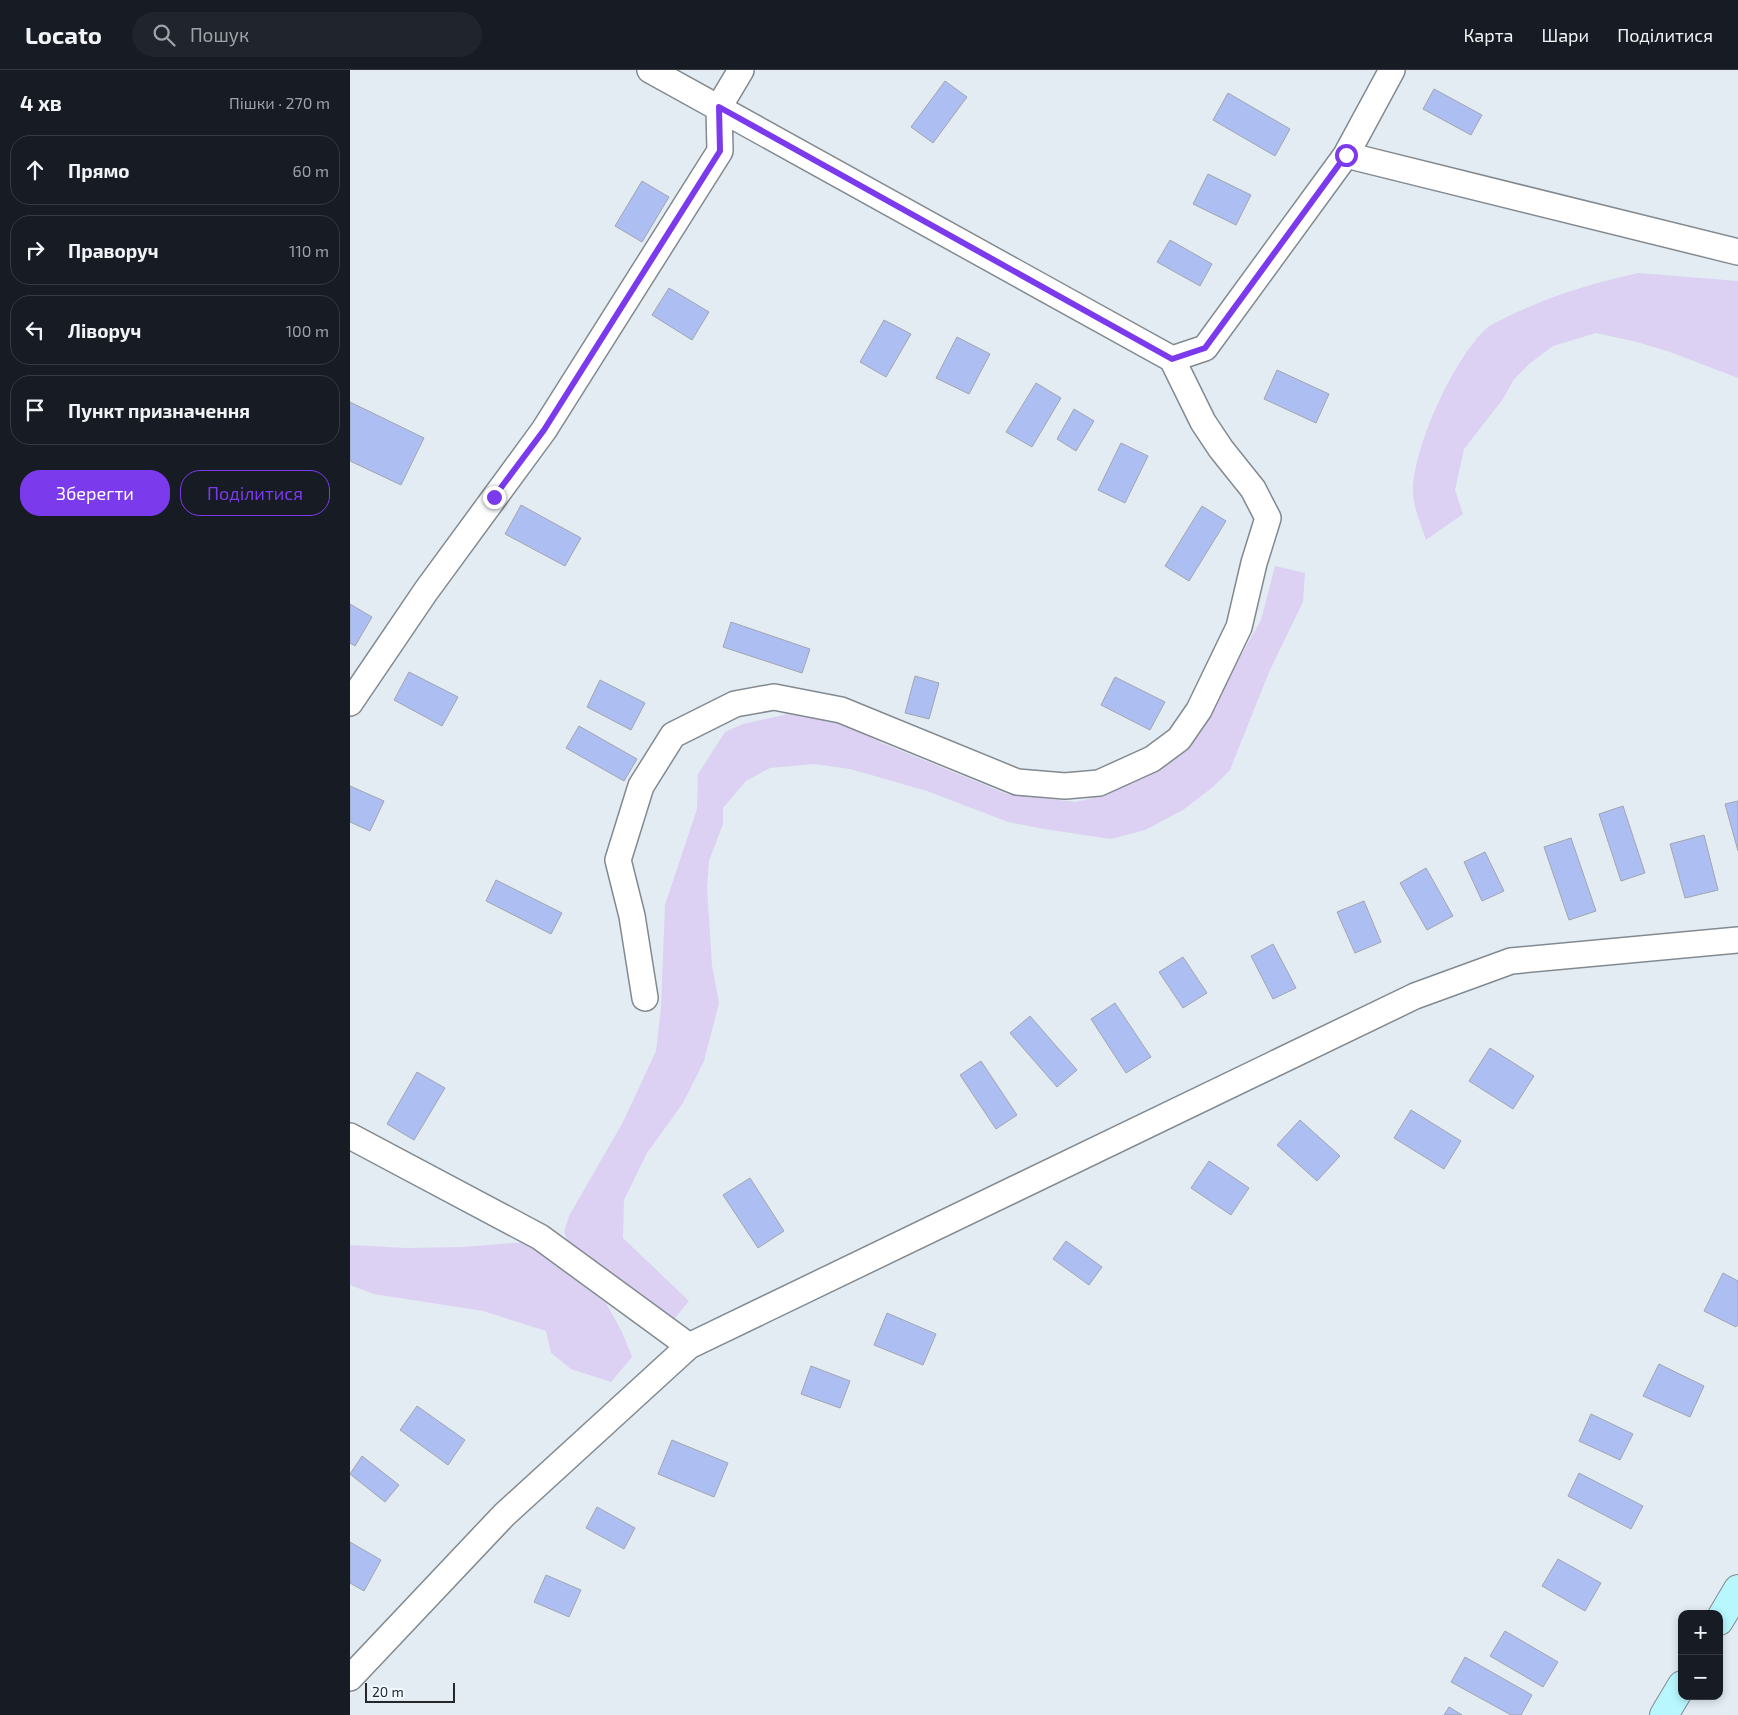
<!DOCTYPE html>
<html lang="uk">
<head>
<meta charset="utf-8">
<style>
	body { margin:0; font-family:"Exo 2",sans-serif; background:#20242c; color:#f1f3f6 }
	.controls { position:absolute; right:15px; bottom:15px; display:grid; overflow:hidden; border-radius:10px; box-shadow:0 2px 8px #0003 }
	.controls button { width:45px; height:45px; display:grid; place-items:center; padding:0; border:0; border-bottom:1px solid #363941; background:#171b24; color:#f1f3f6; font:25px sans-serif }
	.scale { position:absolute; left:15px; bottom:12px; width:90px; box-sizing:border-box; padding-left:5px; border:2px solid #25282b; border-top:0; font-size:14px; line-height:18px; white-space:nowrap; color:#25282b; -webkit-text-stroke:4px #f1f9fe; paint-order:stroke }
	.stop { position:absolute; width:15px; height:15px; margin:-11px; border:4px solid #7c3aed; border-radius:50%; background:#fff }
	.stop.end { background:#7c3aed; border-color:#fff; box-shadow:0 1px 5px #0008 }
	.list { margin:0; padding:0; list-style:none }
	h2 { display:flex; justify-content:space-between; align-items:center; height:65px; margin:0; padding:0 20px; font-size:21px }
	h2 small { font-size:16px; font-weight:400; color:#9ea1a6 }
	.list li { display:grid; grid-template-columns:32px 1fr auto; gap:15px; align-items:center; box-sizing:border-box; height:70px; margin:0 10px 10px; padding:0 10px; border:1px solid #363941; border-radius:20px }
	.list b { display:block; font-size:19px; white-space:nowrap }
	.list em { font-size:16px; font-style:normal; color:#9ea1a6 }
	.actions { display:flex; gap:10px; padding:15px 20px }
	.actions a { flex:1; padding:11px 0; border:1px solid #7c3aed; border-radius:20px; text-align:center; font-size:18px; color:#7c3aed }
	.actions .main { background:#7c3aed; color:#fff }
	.icon { flex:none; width:28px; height:28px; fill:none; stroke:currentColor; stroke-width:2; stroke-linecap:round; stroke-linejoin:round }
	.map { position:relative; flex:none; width:1388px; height:1645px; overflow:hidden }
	header { display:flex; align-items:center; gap:30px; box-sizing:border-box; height:70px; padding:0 25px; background:#171b24; border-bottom:1px solid #363941 }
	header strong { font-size:24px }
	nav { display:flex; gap:28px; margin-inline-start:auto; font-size:18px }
	.search { width:350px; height:45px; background:#20242c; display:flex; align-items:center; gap:12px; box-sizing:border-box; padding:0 18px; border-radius:28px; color:#9ea1a6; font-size:19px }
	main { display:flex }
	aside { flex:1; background:#171b24 }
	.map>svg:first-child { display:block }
	.green { fill:#ddd1f3 }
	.building { fill:#adbef2; stroke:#a2a6af }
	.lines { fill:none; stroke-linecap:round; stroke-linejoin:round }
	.street-casing { stroke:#828a90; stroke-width:28 }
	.secondary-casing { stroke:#828a90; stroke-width:30 }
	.street { stroke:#fff; stroke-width:25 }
	.secondary { stroke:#b8f7fe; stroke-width:28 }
	.route { stroke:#7c3aed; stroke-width:6 }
</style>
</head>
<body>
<header>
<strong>Locato</strong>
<div class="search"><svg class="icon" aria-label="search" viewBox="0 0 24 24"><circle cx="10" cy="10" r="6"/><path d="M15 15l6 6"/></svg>Пошук</div>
<nav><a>Карта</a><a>Шари</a><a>Поділитися</a></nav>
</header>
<main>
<aside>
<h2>4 хв<small>Пішки · 270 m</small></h2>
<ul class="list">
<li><svg class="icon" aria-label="ahead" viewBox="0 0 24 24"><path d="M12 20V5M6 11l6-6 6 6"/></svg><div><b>Прямо</b></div><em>60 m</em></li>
<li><svg class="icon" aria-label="right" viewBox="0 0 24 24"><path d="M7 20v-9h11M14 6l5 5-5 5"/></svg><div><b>Праворуч</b></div><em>110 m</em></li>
<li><svg class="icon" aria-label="left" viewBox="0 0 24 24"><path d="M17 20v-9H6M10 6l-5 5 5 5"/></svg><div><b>Ліворуч</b></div><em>100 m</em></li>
<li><svg class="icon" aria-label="arrive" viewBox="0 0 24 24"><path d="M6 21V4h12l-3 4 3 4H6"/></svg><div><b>Пункт призначення</b></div></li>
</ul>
<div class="actions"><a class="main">Зберегти</a><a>Поділитися</a></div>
</aside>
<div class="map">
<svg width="1388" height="1645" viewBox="0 0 1388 1645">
	<rect width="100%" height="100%" fill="#e2ecf2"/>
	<!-- green -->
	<path class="green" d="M1288,203L1388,211V308L1320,282L1287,272L1246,263L1203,276L1179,294L1164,309L1153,329L1114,379L1105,420L1113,444L1076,470C1071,455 1064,439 1063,423C1062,379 1104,288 1136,259C1142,253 1152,250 1159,246C1200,226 1243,213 1288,203Z
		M925,496L955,503L953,532L919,602L880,700L863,717L833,740L795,760L761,769L694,759L658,752L577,721L500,699L464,694L420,698L396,711L373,738V754L359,791L357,818L362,895L369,933L354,991L333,1033L297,1083L274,1130L273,1168L339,1231L322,1252L221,1179L214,1162L219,1146L273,1052L306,981L311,937L315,835L347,739L348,704L375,662L393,654L438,644L491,652L532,673L657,724L726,732L754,725L800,705L839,677L859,648L876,612L911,550Z
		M176,1172L256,1233L272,1262L282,1287L261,1312L221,1299L201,1283L196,1261L133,1241L24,1224L0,1215V1175L56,1178L113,1177Z"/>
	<!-- building -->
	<path class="building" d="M595,11L617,27L583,73L561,57Z
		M1084,19L1132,45L1121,65L1073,39Z
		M878,23L940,59L925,86L863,50Z
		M858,104L901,125L886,155L843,134Z
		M292,111L319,127L292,172L265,156Z
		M820,170L862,194L850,216L807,192Z
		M319,218L359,242L342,270L302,245Z
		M534,250L561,264L536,307L510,292Z
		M607,267L640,284L619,324L586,308Z
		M927,300L979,324L966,353L914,329Z
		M686,313L711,328L682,377L656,362Z
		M0,332L74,368L51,415L0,391Z
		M724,339L744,351L726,381L707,369Z
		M771,373L798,386L775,433L748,420Z
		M171,435L231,468L215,496L155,464Z
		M852,436L876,451L839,511L815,496Z
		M0,534L22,547L5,576L0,573Z
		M381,552L460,579L452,603L373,577Z
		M59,602L108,627L92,656L44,630Z
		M565,606L589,613L579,649L555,643Z
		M765,607L815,632L800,660L751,635Z
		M250,610L295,633L281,660L237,637Z
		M229,656L287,689L274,711L216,678Z
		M0,716L34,731L20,761L0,752Z
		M1388,731V781L1375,734Z
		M1273,736L1295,803L1271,811L1249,744Z
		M1354,765L1368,820L1335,828L1320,774Z
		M1221,768L1246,841L1219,850L1194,777Z
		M1135,782L1154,821L1132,831L1114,792Z
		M1076,798L1103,846L1077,860L1050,813Z
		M146,810L212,843L201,864L136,831Z
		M1014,831L1031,872L1005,883L987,842Z
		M923,874L946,918L923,929L901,886Z
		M833,887L857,923L833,938L809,902Z
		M765,933L801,987L776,1003L741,949Z
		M680,946L727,1000L707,1017L660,963Z
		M1140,978L1184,1006L1163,1039L1119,1011Z
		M631,991L667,1045L646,1059L610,1005Z
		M67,1002L95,1018L64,1070L37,1054Z
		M1061,1040L1111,1071L1094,1099L1044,1068Z
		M950,1050L990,1086L967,1111L927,1075Z
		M859,1091L899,1118L881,1145L841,1118Z
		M400,1108L434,1161L408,1178L373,1125Z
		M716,1171L752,1197L739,1215L703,1189Z
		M1373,1203L1388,1211V1254L1386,1257L1354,1241Z
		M537,1243L586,1264L573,1295L524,1275Z
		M1309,1294L1354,1316L1340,1347L1293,1326Z
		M461,1296L500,1311L490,1338L451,1324Z
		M67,1336L115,1370L98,1395L50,1360Z
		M1241,1344L1283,1364L1270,1390L1229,1371Z
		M322,1370L378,1393L364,1427L308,1404Z
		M12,1386L49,1415L35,1432L0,1404Z
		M1229,1403L1293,1436L1281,1459L1218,1426Z
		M247,1437L285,1458L274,1479L236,1458Z
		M0,1472L31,1490L14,1521L0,1513Z
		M1208,1489L1251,1513L1235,1541L1192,1516Z
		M196,1505L231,1520L219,1547L184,1532Z
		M1155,1561L1208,1592L1193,1617L1140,1586Z
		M1115,1587L1182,1625L1171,1645H1161L1101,1612Z
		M1099,1637L1112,1645H1094Z"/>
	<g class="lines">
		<defs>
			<path id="street" d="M300,0L822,289L855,278L996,85L1388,182
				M996,85L1042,0
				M0,633L76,521L194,360L370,81L369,37L391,0
				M295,928L282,846L268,790L291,716L323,665L385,634L424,627L491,640L667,712L715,716L749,713L802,689L829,669L849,640L889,557L904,493L918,448L903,419L871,379L853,352L822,289
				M0,1066L190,1167L339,1276
				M0,1608L154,1445L339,1276L1065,926L1161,891L1388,870"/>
			<path id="secondary" d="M1369,1551L1388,1519
				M1314,1645L1332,1615"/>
		</defs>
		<!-- street casing -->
		<use href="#street" class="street-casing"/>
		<!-- secondary casing -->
		<use href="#secondary" class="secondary-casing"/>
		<!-- street -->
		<use href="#street" class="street"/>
		<!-- secondary -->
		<use href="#secondary" class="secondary"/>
	</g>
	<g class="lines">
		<!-- route -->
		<path class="route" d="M144,427L194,360L370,81L369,37L822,289L855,278L996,85"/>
	</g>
</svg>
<div class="controls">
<button>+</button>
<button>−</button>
</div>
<div class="scale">20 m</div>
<div class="stop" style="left:996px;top:85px"></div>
<div class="stop end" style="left:144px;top:427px"></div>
</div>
</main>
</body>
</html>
